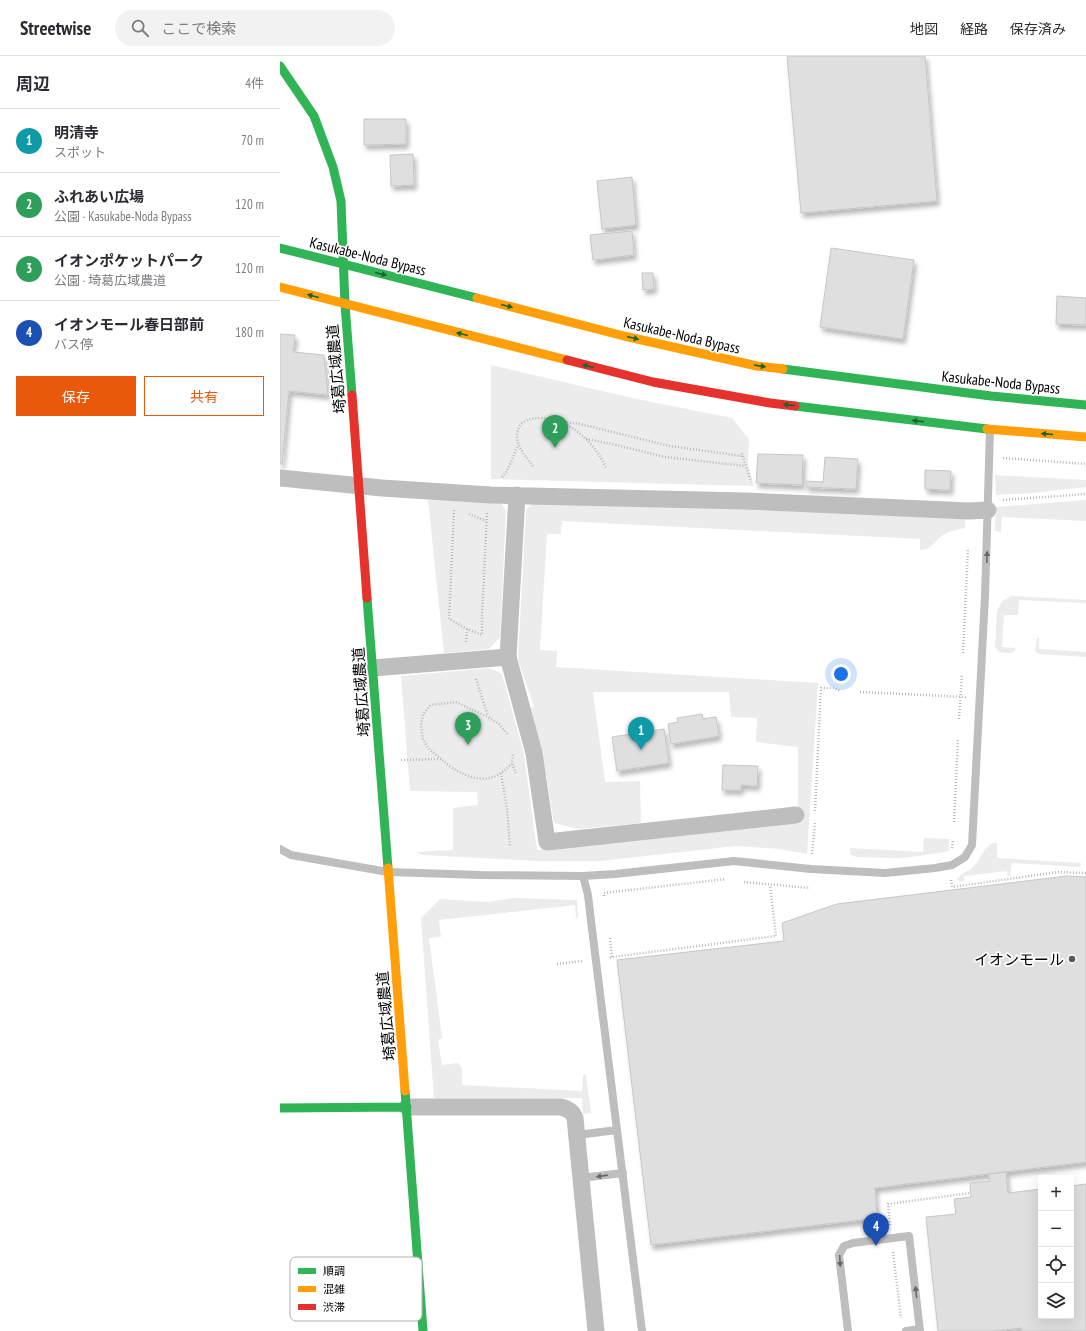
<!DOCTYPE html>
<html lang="ja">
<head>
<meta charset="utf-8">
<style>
	body { margin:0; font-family:"PT Sans Narrow","Noto Sans JP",sans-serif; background:#f2f2f3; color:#2b2b33 }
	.controls { position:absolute; right:12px; bottom:12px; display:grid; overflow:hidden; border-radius:0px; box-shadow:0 4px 16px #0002 }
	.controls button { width:36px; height:36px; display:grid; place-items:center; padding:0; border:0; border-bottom:1px solid #e1e1e2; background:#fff; color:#2b2b33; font:20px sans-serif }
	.you { position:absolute; left:561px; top:618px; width:14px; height:14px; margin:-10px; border:3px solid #fff; border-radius:50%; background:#1a73e8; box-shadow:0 0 0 6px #1a73e833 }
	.badge { display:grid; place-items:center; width:26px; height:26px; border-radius:50%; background:#ea580c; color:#fff; font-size:13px; font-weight:700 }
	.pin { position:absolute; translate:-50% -33px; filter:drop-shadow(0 1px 2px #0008) }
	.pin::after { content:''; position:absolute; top:21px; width:14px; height:12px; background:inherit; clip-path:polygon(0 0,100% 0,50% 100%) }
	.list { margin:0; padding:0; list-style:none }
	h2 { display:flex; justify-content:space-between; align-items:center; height:52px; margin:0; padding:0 16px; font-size:17px }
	h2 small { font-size:13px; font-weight:400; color:#7c7c81 }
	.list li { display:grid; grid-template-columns:26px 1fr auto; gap:12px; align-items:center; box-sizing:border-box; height:64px; padding:0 16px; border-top:1px solid #e1e1e2 }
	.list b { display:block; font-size:15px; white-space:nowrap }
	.list p { margin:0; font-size:13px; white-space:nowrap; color:#7c7c81 }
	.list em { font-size:13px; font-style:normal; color:#7c7c81 }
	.actions { display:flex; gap:8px; padding:12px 16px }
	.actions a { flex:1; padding:9px 0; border:1px solid #ea580c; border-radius:0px; text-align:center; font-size:14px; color:#ea580c }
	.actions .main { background:#ea580c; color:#fff }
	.icon { flex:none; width:22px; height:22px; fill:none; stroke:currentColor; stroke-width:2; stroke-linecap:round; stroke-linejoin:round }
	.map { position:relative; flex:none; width:806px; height:1275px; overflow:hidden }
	header { display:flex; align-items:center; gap:24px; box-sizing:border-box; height:56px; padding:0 20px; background:#fff; border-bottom:1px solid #e1e1e2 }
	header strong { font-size:19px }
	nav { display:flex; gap:22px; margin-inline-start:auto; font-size:14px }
	.search { width:280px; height:36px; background:#f2f2f3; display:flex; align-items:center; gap:10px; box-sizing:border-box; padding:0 14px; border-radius:22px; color:#7c7c81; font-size:15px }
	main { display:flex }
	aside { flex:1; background:#fff }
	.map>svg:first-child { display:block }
	.green { fill:#ececec }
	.building { fill:#dfdfdf; stroke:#c7c7c7; filter:url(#shadow) }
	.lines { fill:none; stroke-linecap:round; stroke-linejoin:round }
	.path { stroke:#b9b9b9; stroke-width:2.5; stroke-dasharray:1 2; stroke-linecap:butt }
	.lane { stroke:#bebebe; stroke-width:8 }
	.street { stroke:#bebebe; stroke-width:17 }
	.fast { stroke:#30b455; stroke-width:9 }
	.slow { stroke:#ff9f0a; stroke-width:9 }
	.jam { stroke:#e5322d; stroke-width:9 }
	.oneway { fill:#1a632f }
	.oneway2 { fill:#686868 }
	.poi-dot { fill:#595959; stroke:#fff; stroke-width:1.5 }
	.labels { text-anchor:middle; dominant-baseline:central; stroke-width:3.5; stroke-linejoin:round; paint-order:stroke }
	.street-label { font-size:15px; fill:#000; stroke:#fff }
	.poi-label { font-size:15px; fill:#000; stroke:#fff; text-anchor:end }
	.key { fill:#fff; stroke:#b2b2b2; stroke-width:1 }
	.key-label { font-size:11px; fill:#000 }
</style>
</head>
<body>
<header>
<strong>Streetwise</strong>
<div class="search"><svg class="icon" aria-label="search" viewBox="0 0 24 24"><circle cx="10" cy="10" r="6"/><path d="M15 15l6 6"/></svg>ここで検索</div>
<nav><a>地図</a><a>経路</a><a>保存済み</a></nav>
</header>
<main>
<aside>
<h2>周辺<small>4件</small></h2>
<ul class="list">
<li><span class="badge" style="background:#0f9aa8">1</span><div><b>明清寺</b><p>スポット</p></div><em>70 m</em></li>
<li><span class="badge" style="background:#2e9e5b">2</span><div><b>ふれあい広場</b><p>公園 · Kasukabe-Noda Bypass</p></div><em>120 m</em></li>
<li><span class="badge" style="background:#2e9e5b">3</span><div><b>イオンポケットパーク</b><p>公園 · 埼葛広域農道</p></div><em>120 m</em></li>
<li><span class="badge" style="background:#1a4fb4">4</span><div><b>イオンモール春日部前</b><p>バス停</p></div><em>180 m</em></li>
</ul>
<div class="actions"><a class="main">保存</a><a>共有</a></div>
</aside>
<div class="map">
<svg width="806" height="1275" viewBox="0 0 806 1275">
	<defs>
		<filter id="shadow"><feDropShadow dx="2.5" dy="4.5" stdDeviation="2" flood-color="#0004"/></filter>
	</defs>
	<rect width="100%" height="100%" fill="#fff"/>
	<!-- green -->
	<path class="green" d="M211,309L352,342L452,362L469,383L468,408L474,430L211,423Z
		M715,419L806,424V431L753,437L716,439Z
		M148,444L221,447L226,455L220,581L209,593L164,597Z
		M806,444V465L722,461L721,476L715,475L716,451Z
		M253,447L470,453L685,462V472C677,473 670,475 663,479C655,484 651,495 640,494V483L282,465L281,478H267L260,594L277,595L276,611L538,627L527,798L499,793L456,790L320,805H258L142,799L136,796L173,794V752L198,749L197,736L130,735L121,620L210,612L222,618L244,698L257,794L383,780L518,755V691L476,686L477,662L451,661L449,636H313L325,726L360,725L361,767L298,773L274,767L267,724L251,652L254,651L238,603L246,454Z
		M732,540L806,544V547L739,544L738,559H724L722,591L735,592V594L732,597C725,597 719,598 715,591L717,555L722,545Z
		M757,582H759V593L806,596V601L759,598L755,595Z
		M644,782L669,783V795L640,800L618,802L576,801L570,798V792L643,796Z
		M713,787H717V802L801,807L800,811L732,807L730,820H728L727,815L684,820V826L679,825L677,824C679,818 687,816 692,812C701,804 702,792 713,787Z
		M234,842L297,844L298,862H296L295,849L159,864L161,881L149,882L162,982L158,984L162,1009L178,1007L182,1012V1029L302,1035L303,1019H306L311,1057L303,1058L302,1042H154L141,862L160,843L208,846Z"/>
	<!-- building -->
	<path class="building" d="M507,0H645L657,145L521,157Z
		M84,63H126V88L84,89Z
		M133,98L134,129L111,130L110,99Z
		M352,121L356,169L322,173L317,125Z
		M352,175L354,199L313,204L310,179Z
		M551,192L634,204L623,283L540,271Z
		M362,217H373L374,233L363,234Z
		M777,240L806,242V269L776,268Z
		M0,278L15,279L13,296L44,299L48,339L9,335L2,408H0Z
		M478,398L523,399L522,429L476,427Z
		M545,401L578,403L576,433L526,431V425L543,426Z
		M645,414L671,415L670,434L645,433Z
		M422,658L423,663L436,661L439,680L391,688L388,668L398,666L397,662Z
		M384,673L389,707L337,715L332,681Z
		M443,709L478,710L477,730L461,729V734H442Z
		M787,820L806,821V1106L595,1132L597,1162L371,1189L337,904L504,885L502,867L557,848Z
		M726,1116L728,1137L761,1133V1260H791V1130L806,1128V1275H742V1272L712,1275H658L646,1161L676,1158L674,1143L691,1141L690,1127L710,1125L709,1118Z"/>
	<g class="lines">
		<!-- path -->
		<path class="path" d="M278,365L300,368L390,390L462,400
			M306,383L332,388L385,401L465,410
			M462,397L471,426
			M723,402L806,408
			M253,410C248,403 242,397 239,389C237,385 236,379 238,374C243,356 275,362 287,369C304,378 319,395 326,412
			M222,421C231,412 232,399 239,389
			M723,444L806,438
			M174,454L169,563L187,573L202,579V559L207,457
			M189,458L206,465
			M186,586L187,573
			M683,597L688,492
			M196,623L208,660
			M580,636L686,641
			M679,663L682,618
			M161,703L148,692L143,683L141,670L143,658L151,649L176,646L208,661L219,668L228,679
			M121,704L161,703C174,715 195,727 213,721C220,719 226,713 232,708L233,697
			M232,708L236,717
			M221,717L227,753L230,790
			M535,755L541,632H554L561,635
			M674,766L678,684
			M672,792L673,784
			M532,798L535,766
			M671,824L672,831L778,816L806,817
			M464,826L530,832
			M324,840V837L446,823
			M330,882L332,901
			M330,902L332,901L496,880L490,829
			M277,908L303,905
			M610,1169L608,1148L691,1137
			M613,1196L621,1262"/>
		<!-- lane -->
		<path class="lane" d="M0,793L11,799L108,816L201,819L303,820L335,818L454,805L531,813L605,817L655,812L672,809L685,801L692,789L705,540L710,374
			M303,820L308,839L312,873L362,1275
			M297,1079L337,1074
			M301,1122L343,1117
			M568,1275L559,1199L564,1190L573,1187L629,1180L640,1275
			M626,1275L640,1273"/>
		<!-- street -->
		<path class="street" d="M0,422L102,432L210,439L465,445L689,455L708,454
			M237,439L228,601L254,697L267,786L516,759
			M93,612L228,601
			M127,1051H281C288,1053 292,1055 295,1062L316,1275"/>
		<!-- fast -->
		<path class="fast" d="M0,10L34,60L53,111L61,145L65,249L72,339
			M0,192L197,242
			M503,313L711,340L806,349
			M515,350L707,373
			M87,542L108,812
			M125,1035L143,1275
			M0,1052L127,1051"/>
		<!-- slow -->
		<path class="slow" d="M0,231L287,304
			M197,242L344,280L477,310L503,313
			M707,373L806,381
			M108,812L125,1035"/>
		<!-- jam -->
		<path class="jam" d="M287,304L373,326L490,347L515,350
			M72,339L87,542"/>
	</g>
	<!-- one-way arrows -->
	<defs><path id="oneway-solid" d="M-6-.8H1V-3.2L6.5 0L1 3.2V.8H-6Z"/></defs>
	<g class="oneway">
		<use href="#oneway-solid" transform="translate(101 218) rotate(14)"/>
		<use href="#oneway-solid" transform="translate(33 240) rotate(-165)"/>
		<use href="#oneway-solid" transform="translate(227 250) rotate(14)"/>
		<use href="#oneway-solid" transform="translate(182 278) rotate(-166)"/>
		<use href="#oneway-solid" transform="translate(353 282) rotate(13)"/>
		<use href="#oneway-solid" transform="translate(308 310) rotate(-166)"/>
		<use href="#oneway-solid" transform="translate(480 310) rotate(9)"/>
		<use href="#oneway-solid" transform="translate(509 349) rotate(-173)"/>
		<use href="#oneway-solid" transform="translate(638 365) rotate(-173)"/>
		<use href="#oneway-solid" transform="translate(767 378) rotate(-175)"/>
	</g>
	<g class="oneway2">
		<use href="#oneway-solid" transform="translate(707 501) rotate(-88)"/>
		<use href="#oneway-solid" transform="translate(322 1120) rotate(172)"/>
		<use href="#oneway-solid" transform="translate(560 1205) rotate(87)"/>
		<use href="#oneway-solid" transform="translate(636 1236) rotate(-97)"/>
	</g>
	<!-- markers -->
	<circle class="poi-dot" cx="792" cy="903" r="4"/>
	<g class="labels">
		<!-- street labels -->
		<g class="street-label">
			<text transform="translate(88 200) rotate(14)">Kasukabe-Noda Bypass</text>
			<text transform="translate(402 279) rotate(13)">Kasukabe-Noda Bypass</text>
			<text transform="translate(56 313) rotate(-95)">埼葛広域農道</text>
			<text transform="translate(721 326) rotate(6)">Kasukabe-Noda Bypass</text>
			<text transform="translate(81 636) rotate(-94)">埼葛広域農道</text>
			<text transform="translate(106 960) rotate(-95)">埼葛広域農道</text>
		</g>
		<!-- poi labels -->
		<g class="poi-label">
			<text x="784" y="903">イオンモール</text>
		</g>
	</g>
	<!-- legend -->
	<rect x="10" y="1201" width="132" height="64" rx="6" class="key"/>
	<rect x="18" y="1212" width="18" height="6" fill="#30b455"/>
	<rect x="18" y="1230" width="18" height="6" fill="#ff9f0a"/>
	<rect x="18" y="1248" width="18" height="6" fill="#e5322d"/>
	<g class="key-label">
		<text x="43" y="1219">順調</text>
		<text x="43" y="1237">混雑</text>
		<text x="43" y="1255">渋滞</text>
	</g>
</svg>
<div class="controls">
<button>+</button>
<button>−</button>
<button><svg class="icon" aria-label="locate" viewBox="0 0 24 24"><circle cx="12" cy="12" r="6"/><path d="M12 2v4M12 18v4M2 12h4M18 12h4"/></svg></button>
<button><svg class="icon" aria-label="layers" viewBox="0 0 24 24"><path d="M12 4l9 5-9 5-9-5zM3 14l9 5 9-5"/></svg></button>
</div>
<div class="you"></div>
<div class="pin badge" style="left:361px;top:694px;background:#0f9aa8">1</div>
<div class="pin badge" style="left:275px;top:392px;background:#2e9e5b">2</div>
<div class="pin badge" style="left:188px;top:689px;background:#2e9e5b">3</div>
<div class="pin badge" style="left:596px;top:1190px;background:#1a4fb4">4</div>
</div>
</main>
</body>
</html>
